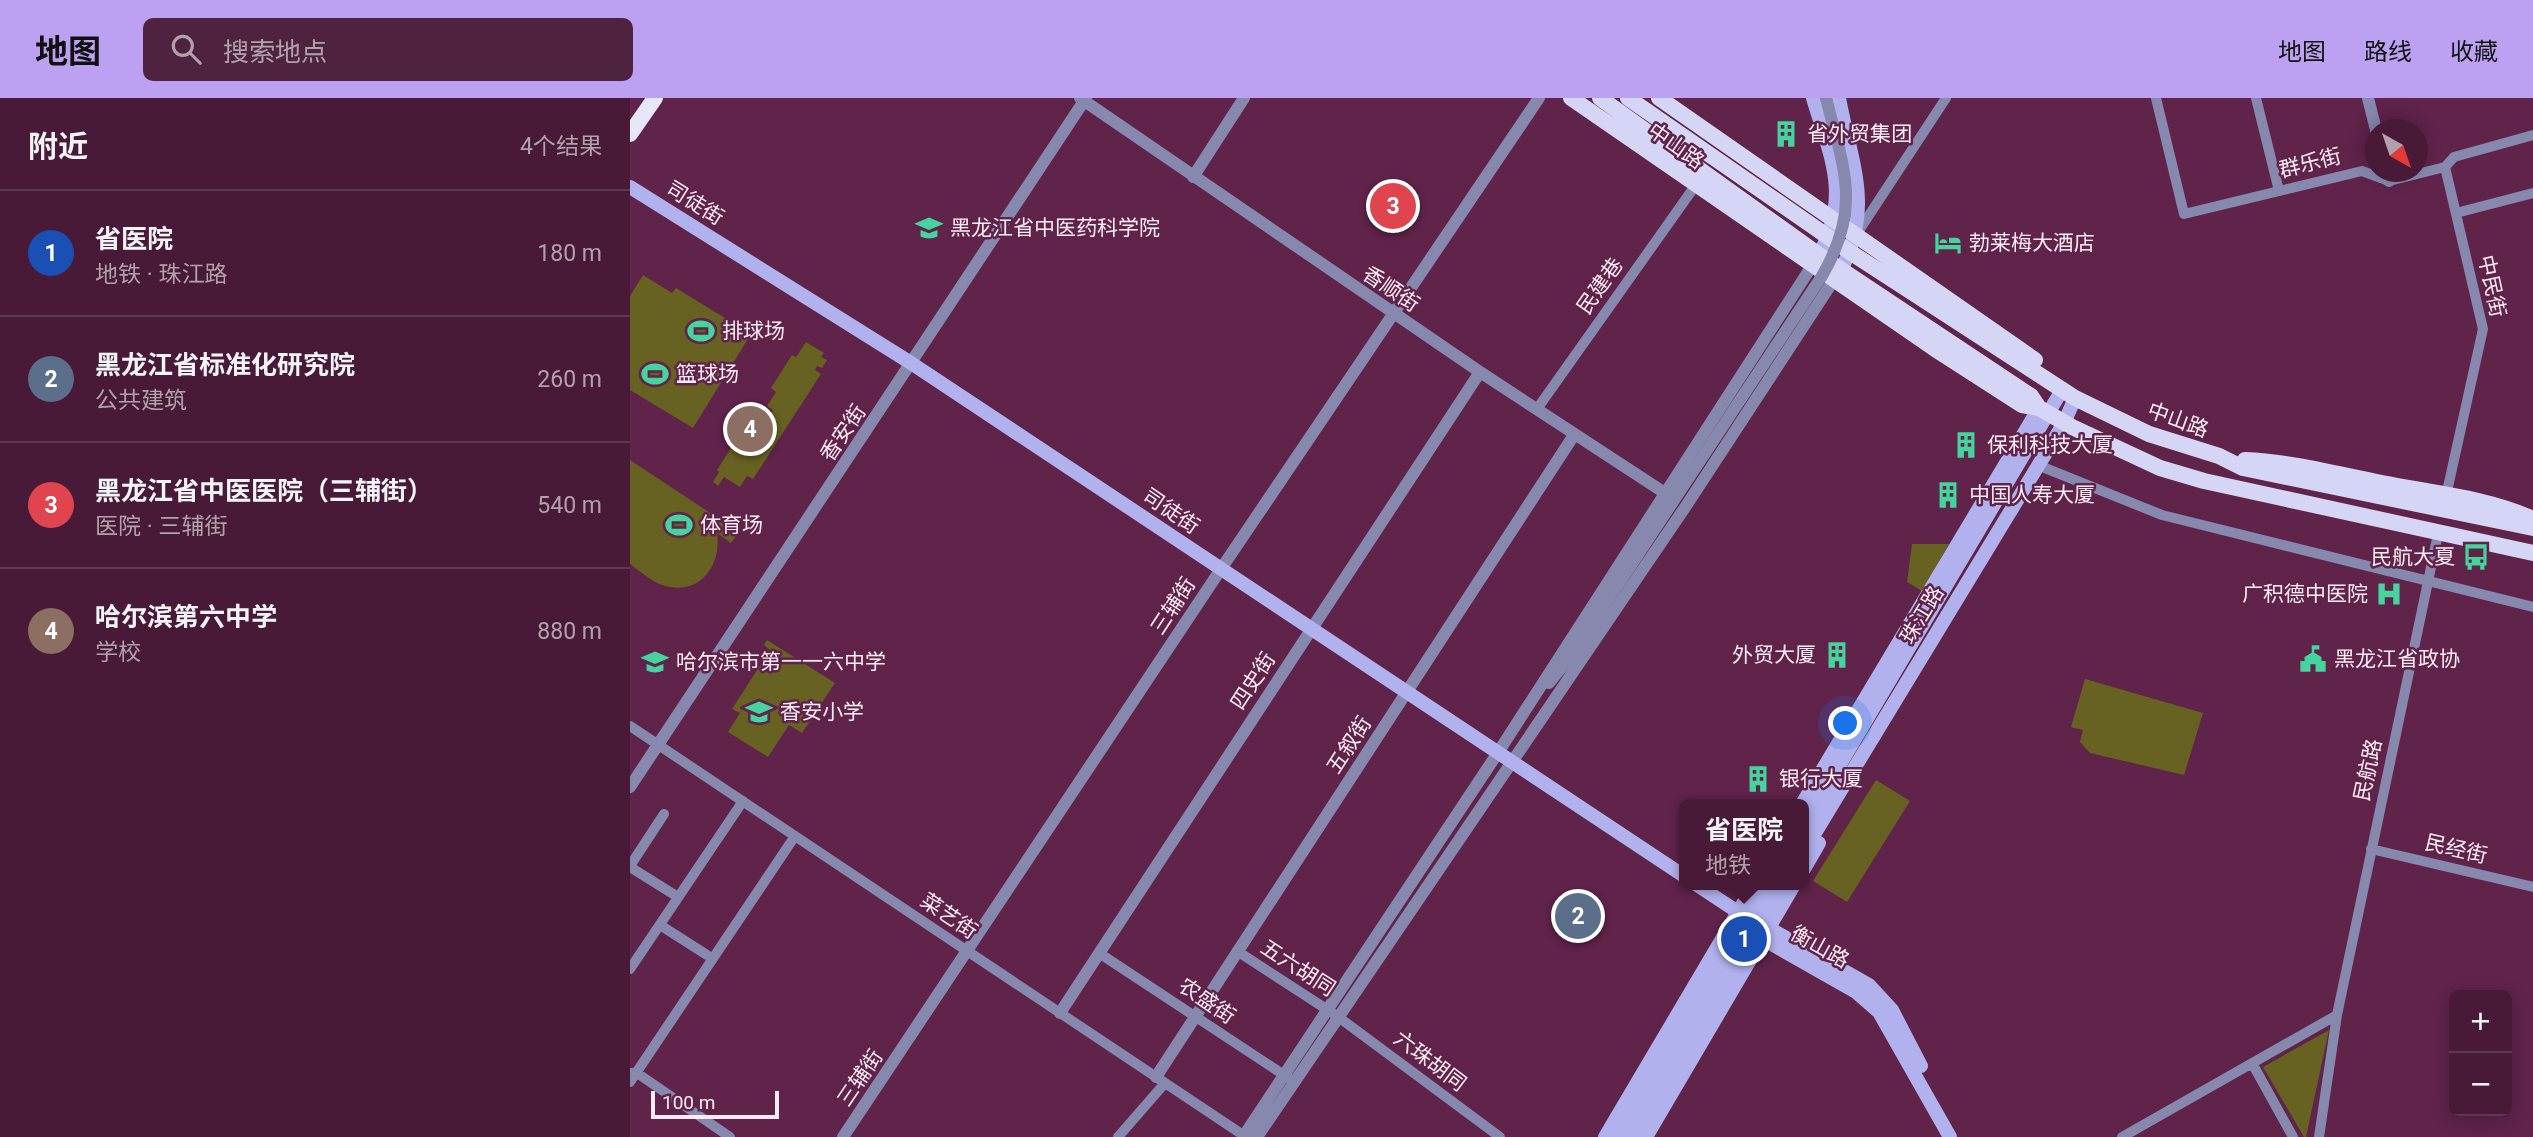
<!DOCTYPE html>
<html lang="zh">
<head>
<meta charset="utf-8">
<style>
	body { margin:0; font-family:Roboto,"Noto Sans SC",sans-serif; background:#4f2340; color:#f1f3f6 }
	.controls { position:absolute; right:21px; bottom:21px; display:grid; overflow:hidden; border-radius:10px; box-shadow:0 4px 18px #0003 }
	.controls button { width:63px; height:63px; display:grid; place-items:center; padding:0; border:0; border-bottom:2px solid #603853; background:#481a38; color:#f1f3f6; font:35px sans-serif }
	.compass { position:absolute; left:1735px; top:21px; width:63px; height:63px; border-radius:50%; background:#481a38; box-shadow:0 4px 18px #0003; rotate:140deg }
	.scale { position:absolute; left:21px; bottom:18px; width:128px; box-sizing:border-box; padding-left:7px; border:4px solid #faebf3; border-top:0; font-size:19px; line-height:24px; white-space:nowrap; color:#faebf3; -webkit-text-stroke:5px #60234a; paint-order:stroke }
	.you { position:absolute; left:1216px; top:626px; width:24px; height:24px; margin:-18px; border:5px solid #fff; border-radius:50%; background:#1a73e8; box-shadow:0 0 0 10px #1a73e833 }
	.badge { display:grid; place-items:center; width:46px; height:46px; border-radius:50%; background:#bca0f2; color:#fff; font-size:23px; font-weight:700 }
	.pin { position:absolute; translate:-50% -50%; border:4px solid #fff; box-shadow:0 2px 7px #0006 }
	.popup { position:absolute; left:1049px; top:701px; width:130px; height:91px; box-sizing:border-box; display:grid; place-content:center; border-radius:10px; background:#481a38; filter:drop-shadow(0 2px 5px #0005); font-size:23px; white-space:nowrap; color:#b1a1ae }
	.popup b { font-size:26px; color:#f1f3f6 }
	.popup::after { content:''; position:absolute; left:50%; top:100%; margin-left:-14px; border:14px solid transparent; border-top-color:#481a38 }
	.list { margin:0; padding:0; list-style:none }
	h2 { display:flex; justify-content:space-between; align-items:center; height:91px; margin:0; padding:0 28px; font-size:30px }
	h2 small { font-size:23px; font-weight:400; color:#b1a1ae }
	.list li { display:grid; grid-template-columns:46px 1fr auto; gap:21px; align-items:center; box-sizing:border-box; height:126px; padding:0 28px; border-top:2px solid #603853 }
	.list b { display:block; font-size:26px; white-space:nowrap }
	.list p { margin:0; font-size:23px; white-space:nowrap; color:#b1a1ae }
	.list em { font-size:23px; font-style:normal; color:#b1a1ae }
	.icon { flex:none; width:38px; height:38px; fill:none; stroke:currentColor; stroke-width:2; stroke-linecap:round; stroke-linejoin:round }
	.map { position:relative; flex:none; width:1903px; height:1039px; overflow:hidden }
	header { display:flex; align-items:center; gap:42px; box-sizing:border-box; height:98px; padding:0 35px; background:#bca0f2; color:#111 }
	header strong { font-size:33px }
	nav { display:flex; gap:38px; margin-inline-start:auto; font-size:24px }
	.search { width:490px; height:63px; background:#4f2340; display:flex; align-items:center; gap:18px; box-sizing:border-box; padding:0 24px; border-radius:10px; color:#b1a1ae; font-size:26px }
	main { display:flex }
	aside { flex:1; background:#481a38 }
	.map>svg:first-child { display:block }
	.green { fill:#676122 }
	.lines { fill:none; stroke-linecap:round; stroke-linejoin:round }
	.minor { stroke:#8788ad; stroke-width:10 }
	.tertiary { stroke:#8788ad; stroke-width:12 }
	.secondary { stroke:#b0b1ed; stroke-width:14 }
	.primary { stroke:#d5d6f6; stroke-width:16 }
	.trunk { stroke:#e6e7f7; stroke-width:16 }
	.tertiary-bridge { stroke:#8788ad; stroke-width:12 }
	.labels { text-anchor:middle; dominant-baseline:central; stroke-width:5; stroke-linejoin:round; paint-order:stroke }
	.poi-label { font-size:21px; fill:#faebf3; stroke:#60234a; text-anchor:start }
	.street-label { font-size:21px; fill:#faebf3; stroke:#60234a }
</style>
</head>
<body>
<header>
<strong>地图</strong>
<div class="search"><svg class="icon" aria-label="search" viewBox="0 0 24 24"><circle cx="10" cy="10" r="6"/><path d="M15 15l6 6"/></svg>搜索地点</div>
<nav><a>地图</a><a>路线</a><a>收藏</a></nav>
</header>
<main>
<aside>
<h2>附近<small>4个结果</small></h2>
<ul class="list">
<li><span class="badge" style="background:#1a4fb4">1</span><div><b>省医院</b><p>地铁 · 珠江路</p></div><em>180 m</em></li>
<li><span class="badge" style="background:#5c6f8a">2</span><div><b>黑龙江省标准化研究院</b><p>公共建筑</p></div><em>260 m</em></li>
<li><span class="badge" style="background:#e0444e">3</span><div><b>黑龙江省中医医院（三辅街）</b><p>医院 · 三辅街</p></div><em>540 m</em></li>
<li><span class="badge" style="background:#8d6e63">4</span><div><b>哈尔滨第六中学</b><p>学校</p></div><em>880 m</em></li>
</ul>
</aside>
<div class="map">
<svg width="1903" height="1039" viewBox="0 0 1903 1039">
	<rect width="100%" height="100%" fill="#60234a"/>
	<!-- green -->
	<path class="green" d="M13,177L42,195L46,190L121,236L63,330L0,292V198Z
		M176,244L194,255L191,259L197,262L192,270L187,268L185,272L191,276L123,381L117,378L110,389L94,379L88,388L83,384L89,374L87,372L108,339L113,342L121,331L128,334L143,312L137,308L146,294L141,290L162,257L166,259Z
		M0,362L109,434L101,445L87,435C92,469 68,499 32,487C21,483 10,473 0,466Z
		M1282,446H1319L1292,493L1277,484Z
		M137,542L205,585L172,635L159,627L138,659L98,634L110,615L102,611L140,552L134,547Z
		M1455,581L1573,615L1554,677L1460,655L1450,644L1453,632L1441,629Z
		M1246,682L1280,703L1217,804L1183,783Z
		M1699,932L1676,1039H1674L1633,969Z"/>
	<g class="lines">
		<!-- minor -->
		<path class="minor" d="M1526,0L1554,116L1732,73L1759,83L1815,69
			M1626,0L1649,93
			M1815,69L1853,231L1816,398
			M1815,69L1824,59L1903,37
			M1826,115L1903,95
			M1228,134L1316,0
			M907,311L1065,88
			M1415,370L1532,417L1903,509
			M0,628L616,1039
			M1741,751L1903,789
			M0,768L34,716
			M0,769L48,799
			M30,827L77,857
			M607,853L707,918L870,1039
			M469,855L660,981
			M0,871L113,703
			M1622,965L1663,1039
			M1,975H7L100,1039
			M0,984L165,738
			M488,1039L535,985
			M1492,1039L1707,917L1808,436
			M1689,1039L1707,917"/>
		<!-- tertiary -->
		<path class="tertiary" d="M450,0L850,274L1041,399
			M1738,0L1746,32
			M1756,74L1759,83
			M563,79L614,0
			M919,585L943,555
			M0,689L456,0
			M430,915L850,274
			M526,979L944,337
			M213,1039L591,471L909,0
			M613,1039L869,653L1187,160
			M627,1039L1056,408L1209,174"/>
		<!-- secondary -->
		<path class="secondary" d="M1183,0C1201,61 1221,96 1189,157
			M1209,0C1221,65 1244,108 1211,172
			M0,89L281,265L1054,778
			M1172,706L1409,310
			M1174,727L1432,292
			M1174,753L1434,325L1445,300
			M1174,771L1189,745
			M1067,787L1108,814L1124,836L1226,894L1249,914L1320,1039
			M1116,824L1130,825L1239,887L1262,912L1291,968
			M975,1039L1124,787
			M990,1039L1138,787
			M1001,1039L1153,787
			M1016,1039L1164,787"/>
		<!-- primary -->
		<path class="primary" d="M941,0L1305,251L1392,307L1409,310
			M970,0L1189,157L1401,298L1409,310L1442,329L1530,370L1574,383L1903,455
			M998,0L1220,154L1445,300L1519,336L1589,358L1613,370L1903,430
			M1029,0L1405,262
			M1615,362C1662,364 1706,376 1752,385C1802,395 1857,400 1903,421"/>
		<!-- trunk -->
		<path class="trunk" d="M0,36L25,0"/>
		<!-- tertiary-bridge -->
		<path class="tertiary-bridge" d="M943,555L1192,178C1232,109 1214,72 1196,0"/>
	</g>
	<!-- icons -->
	<defs>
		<symbol id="building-bare" viewBox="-9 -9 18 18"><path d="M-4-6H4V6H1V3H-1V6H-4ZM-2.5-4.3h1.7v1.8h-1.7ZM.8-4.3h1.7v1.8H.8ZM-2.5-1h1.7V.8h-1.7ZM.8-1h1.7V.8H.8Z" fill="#46d49e" stroke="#60234a" stroke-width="2.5" paint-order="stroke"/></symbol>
		<symbol id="university-bare" viewBox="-9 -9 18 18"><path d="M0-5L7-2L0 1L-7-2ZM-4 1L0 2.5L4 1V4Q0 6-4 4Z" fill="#46d49e" stroke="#60234a" stroke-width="2.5" paint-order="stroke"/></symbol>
		<symbol id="hotel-bare" viewBox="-9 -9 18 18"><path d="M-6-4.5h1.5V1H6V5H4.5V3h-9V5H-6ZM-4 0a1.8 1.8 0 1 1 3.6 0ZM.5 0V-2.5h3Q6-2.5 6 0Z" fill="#46d49e" stroke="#60234a" stroke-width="2.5" paint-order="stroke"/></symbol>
		<symbol id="stadium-bare" viewBox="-9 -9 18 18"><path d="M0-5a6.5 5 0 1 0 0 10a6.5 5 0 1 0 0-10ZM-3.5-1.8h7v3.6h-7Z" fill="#46d49e" stroke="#60234a" stroke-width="2.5" paint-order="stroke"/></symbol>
		<symbol id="bus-bare" viewBox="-9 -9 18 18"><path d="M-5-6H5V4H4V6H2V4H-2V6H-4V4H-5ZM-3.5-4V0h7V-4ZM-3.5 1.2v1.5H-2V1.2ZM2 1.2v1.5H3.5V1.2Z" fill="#46d49e" stroke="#60234a" stroke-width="2.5" paint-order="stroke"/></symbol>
		<symbol id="hospital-bare" viewBox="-9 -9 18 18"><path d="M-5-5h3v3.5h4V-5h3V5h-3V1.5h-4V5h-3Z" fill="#46d49e" stroke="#60234a" stroke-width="2.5" paint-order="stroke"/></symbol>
		<symbol id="civic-bare" viewBox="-9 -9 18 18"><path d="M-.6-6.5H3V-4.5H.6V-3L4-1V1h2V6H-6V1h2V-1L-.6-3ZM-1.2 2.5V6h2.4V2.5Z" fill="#46d49e" stroke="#60234a" stroke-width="2.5" paint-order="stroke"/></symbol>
		<symbol id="school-bare" viewBox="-9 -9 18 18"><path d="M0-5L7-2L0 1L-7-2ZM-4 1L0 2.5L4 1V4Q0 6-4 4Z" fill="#46d49e" stroke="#60234a" stroke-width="2.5" paint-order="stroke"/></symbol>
	</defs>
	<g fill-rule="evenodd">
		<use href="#building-bare" x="1137" y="17" width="38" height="38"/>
		<use href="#university-bare" x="280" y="111" width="38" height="38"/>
		<use href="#hotel-bare" x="1299" y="126" width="38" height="38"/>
		<use href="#stadium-bare" x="52" y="214" width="38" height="38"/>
		<use href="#stadium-bare" x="6" y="257" width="38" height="38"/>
		<use href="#building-bare" x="1317" y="328" width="38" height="38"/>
		<use href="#building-bare" x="1299" y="378" width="38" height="38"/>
		<use href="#stadium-bare" x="30" y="408" width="38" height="38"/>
		<use href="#bus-bare" x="1827" y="440" width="38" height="38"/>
		<use href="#hospital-bare" x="1740" y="477" width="38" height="38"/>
		<use href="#building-bare" x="1188" y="538" width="38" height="38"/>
		<use href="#civic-bare" x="1664" y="542" width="38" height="38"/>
		<use href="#school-bare" x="6" y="545" width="38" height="38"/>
		<use href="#school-bare" x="110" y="595" width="38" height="38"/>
		<use href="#building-bare" x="1109" y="662" width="38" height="38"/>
	</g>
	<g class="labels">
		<!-- poi labels -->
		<g class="poi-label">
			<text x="1177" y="36">省外贸集团</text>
			<text x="320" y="130">黑龙江省中医药科学院</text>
			<text x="1339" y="145">勃莱梅大酒店</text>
			<text x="92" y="233">排球场</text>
			<text x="46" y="276">篮球场</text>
			<text x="1357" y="347">保利科技大厦</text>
			<text x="1339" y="397">中国人寿大厦</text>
			<text x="70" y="427">体育场</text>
			<text x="1825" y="459" text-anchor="end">民航大夏</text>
			<text x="1738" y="496" text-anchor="end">广积德中医院</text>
			<text x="1186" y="557" text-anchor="end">外贸大厦</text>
			<text x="1704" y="561">黑龙江省政协</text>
			<text x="46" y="564">哈尔滨市第一一六中学</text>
			<text x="150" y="614">香安小学</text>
			<text x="1149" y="681">银行大厦</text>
		</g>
		<!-- street labels -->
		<g class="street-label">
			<text transform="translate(1046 48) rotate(35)">中山路</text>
			<text transform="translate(1680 65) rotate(-14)">群乐街</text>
			<text transform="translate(65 105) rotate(32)">司徒街</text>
			<text transform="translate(970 188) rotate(-55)">民建巷</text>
			<text transform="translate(1862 188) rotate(78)">中民街</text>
			<text transform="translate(761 191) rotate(34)">香顺街</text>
			<text transform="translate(1548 322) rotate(20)">中山路</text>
			<text transform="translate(213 335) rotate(-56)">香安街</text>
			<text transform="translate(541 413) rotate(34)">司徒街</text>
			<text transform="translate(543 508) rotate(-57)">三辅街</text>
			<text transform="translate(1292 517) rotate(-59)">珠江路</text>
			<text transform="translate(623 583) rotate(-57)">四史街</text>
			<text transform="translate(719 647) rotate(-57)">五叙街</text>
			<text transform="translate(1738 672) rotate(-78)">民航路</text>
			<text transform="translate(1826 751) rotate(13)">民经街</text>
			<text transform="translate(319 818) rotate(34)">菜艺街</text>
			<text transform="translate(1190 849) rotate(29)">衡山路</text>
			<text transform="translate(668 870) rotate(33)">五六胡同</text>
			<text transform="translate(577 903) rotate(34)">农盛街</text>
			<text transform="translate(800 963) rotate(37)">六珠胡同</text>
			<text transform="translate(230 980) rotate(-56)">三辅街</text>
		</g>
	</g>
</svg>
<div class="controls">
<button>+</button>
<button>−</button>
</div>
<svg class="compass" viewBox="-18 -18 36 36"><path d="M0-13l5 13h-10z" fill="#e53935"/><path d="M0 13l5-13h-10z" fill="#b1a1ae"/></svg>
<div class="scale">100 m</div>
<div class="you"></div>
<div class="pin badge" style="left:1114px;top:841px;background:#1a4fb4">1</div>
<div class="popup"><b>省医院</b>地铁</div>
<div class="pin badge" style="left:948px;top:818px;background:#5c6f8a">2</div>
<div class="pin badge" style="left:763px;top:108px;background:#e0444e">3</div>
<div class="pin badge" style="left:120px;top:331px;background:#8d6e63">4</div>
</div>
</main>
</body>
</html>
